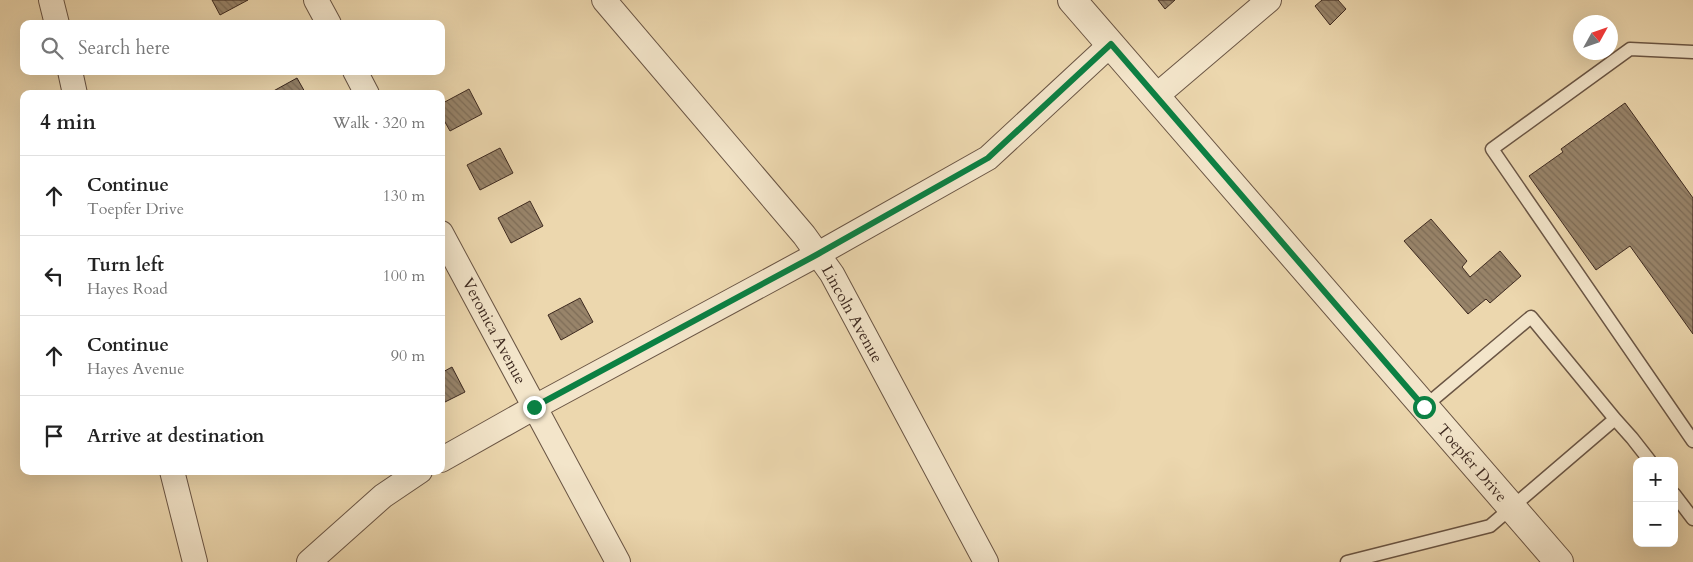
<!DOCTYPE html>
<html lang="en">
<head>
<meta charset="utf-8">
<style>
	body { margin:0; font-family:Cardo,serif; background:#f2f2f2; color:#222 }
	.controls { position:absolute; right:15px; bottom:15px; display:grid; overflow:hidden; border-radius:10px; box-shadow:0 5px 20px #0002 }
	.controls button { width:45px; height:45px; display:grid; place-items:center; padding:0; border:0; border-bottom:1px solid #e0e0e0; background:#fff; color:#222; font:25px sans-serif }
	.compass { position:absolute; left:1573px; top:15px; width:45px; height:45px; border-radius:50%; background:#fff; box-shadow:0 5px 20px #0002; rotate:50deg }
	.stop { position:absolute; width:15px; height:15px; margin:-11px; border:4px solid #0b8043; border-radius:50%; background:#fff }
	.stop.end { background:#0b8043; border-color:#fff; box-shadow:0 1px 5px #0008 }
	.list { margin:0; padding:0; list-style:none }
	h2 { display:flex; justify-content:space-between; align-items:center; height:65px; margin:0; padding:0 20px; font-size:21px }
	h2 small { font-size:16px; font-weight:400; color:#767676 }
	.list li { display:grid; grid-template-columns:32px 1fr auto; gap:15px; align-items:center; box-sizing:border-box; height:80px; padding:0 20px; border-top:1px solid #e0e0e0 }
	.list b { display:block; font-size:19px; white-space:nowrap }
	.list p { margin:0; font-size:16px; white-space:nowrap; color:#767676 }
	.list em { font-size:16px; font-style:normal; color:#767676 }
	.icon { flex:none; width:28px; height:28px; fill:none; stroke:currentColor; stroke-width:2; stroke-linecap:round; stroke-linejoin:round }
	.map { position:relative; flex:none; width:1693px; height:562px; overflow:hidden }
	.search { position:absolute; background:#fff; box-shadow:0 5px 20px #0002; left:20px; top:20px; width:425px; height:55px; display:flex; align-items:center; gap:12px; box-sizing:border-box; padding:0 18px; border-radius:10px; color:#767676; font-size:19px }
	.panel { position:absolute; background:#fff; box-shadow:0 5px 20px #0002; left:20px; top:90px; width:425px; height:385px; border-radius:10px }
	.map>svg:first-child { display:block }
	.building { fill:url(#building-back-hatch); stroke:#3e2a20 }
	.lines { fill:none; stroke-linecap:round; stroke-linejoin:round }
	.service-casing { stroke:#6a5544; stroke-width:15 }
	.minor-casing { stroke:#6a5544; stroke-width:26 }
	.tertiary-casing { stroke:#6a5544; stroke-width:30 }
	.service { stroke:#f3e5ca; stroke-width:12 }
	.minor { stroke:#f3e5ca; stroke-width:24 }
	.tertiary { stroke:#f3e5ca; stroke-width:28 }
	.route { stroke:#0b8043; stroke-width:6 }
	.labels { text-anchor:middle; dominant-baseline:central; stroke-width:4; stroke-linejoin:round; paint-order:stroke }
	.street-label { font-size:16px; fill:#3e2a20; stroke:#f3e5ca }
</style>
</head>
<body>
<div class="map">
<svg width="1693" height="562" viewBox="0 0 1693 562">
	<defs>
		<pattern id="building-back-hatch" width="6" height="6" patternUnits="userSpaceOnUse" patternTransform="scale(1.25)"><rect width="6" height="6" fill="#98846a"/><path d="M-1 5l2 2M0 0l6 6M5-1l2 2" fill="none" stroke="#7d6c57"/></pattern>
	</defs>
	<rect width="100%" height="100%" fill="#ecd7ae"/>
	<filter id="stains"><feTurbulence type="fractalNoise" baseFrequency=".004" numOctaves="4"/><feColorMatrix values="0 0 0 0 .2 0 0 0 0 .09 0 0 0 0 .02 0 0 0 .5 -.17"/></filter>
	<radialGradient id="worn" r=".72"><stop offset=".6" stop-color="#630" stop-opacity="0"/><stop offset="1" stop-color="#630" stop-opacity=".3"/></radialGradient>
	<!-- building -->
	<path class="building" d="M212,0H248L220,15Z
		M1158,0H1175L1165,9Z
		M1322,0H1338L1346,9L1330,25L1315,6Z
		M297,78L306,94H268Z
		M469,89L482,114L450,131L441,115V104Z
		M1625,103L1693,198V334L1630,246L1596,270L1529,176L1563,152L1561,149Z
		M500,148L513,173L480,190L467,165Z
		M530,201L543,226L511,243L498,218Z
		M1431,219L1467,261L1462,267L1470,277L1500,251L1521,276L1490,303L1486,299L1468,314L1404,241Z
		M580,298L593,322L561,340L548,315Z
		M452,367L465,392L441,404V373Z"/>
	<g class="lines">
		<defs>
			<path id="service" d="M1693,52L1630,49L1492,149L1693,441
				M1615,419L1632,438L1650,461
				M1674,494L1693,519
				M1347,562L1490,526L1615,419L1531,317L1424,407"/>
			<path id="minor" d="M51,0L57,24
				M316,0L329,24
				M604,0L804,235L832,274L986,562
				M70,71L75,94
				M355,71L367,94
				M1155,97L1269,0
				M441,233L618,562
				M441,460L535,407L818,254L988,158L1111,44
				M172,471L195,562
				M309,562L383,496L420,471"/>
			<path id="tertiary" d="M1072,0L1559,562"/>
		</defs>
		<!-- service casing -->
		<use href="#service" class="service-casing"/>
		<!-- minor casing -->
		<use href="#minor" class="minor-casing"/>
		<!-- tertiary casing -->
		<use href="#tertiary" class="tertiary-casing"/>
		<!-- service -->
		<use href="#service" class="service"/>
		<!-- minor -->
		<use href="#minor" class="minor"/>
		<!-- tertiary -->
		<use href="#tertiary" class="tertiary"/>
	</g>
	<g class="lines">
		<!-- route -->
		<path class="route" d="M534,407L818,254L988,158L1111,44L1424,407"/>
	</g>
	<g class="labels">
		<!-- street labels -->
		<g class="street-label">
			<text transform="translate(852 314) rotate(61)">Lincoln Avenue</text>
			<text transform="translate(494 331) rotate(62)">Veronica Avenue</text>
			<text transform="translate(1472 463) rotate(49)">Toepfer Drive</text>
		</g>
	</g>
	<rect width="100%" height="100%" filter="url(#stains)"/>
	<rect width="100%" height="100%" fill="url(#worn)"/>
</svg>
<div class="controls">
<button>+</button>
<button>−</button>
</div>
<svg class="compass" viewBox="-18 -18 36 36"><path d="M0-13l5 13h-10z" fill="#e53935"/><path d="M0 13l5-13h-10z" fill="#767676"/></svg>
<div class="stop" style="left:1424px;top:407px"></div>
<div class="stop end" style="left:534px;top:407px"></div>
<div class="search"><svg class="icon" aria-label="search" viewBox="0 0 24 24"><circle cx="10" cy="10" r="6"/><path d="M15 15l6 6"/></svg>Search here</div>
<section class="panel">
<h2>4 min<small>Walk · 320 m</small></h2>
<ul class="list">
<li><svg class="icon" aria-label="ahead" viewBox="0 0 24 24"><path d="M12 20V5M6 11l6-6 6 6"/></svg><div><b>Continue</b><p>Toepfer Drive</p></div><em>130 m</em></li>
<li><svg class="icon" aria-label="left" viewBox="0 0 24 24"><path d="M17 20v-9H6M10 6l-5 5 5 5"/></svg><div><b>Turn left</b><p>Hayes Road</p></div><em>100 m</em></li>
<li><svg class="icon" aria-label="ahead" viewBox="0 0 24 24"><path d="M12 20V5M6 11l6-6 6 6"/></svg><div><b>Continue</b><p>Hayes Avenue</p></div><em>90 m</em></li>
<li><svg class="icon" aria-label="arrive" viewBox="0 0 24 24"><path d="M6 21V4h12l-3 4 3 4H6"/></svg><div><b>Arrive at destination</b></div></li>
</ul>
</section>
</div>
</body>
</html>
